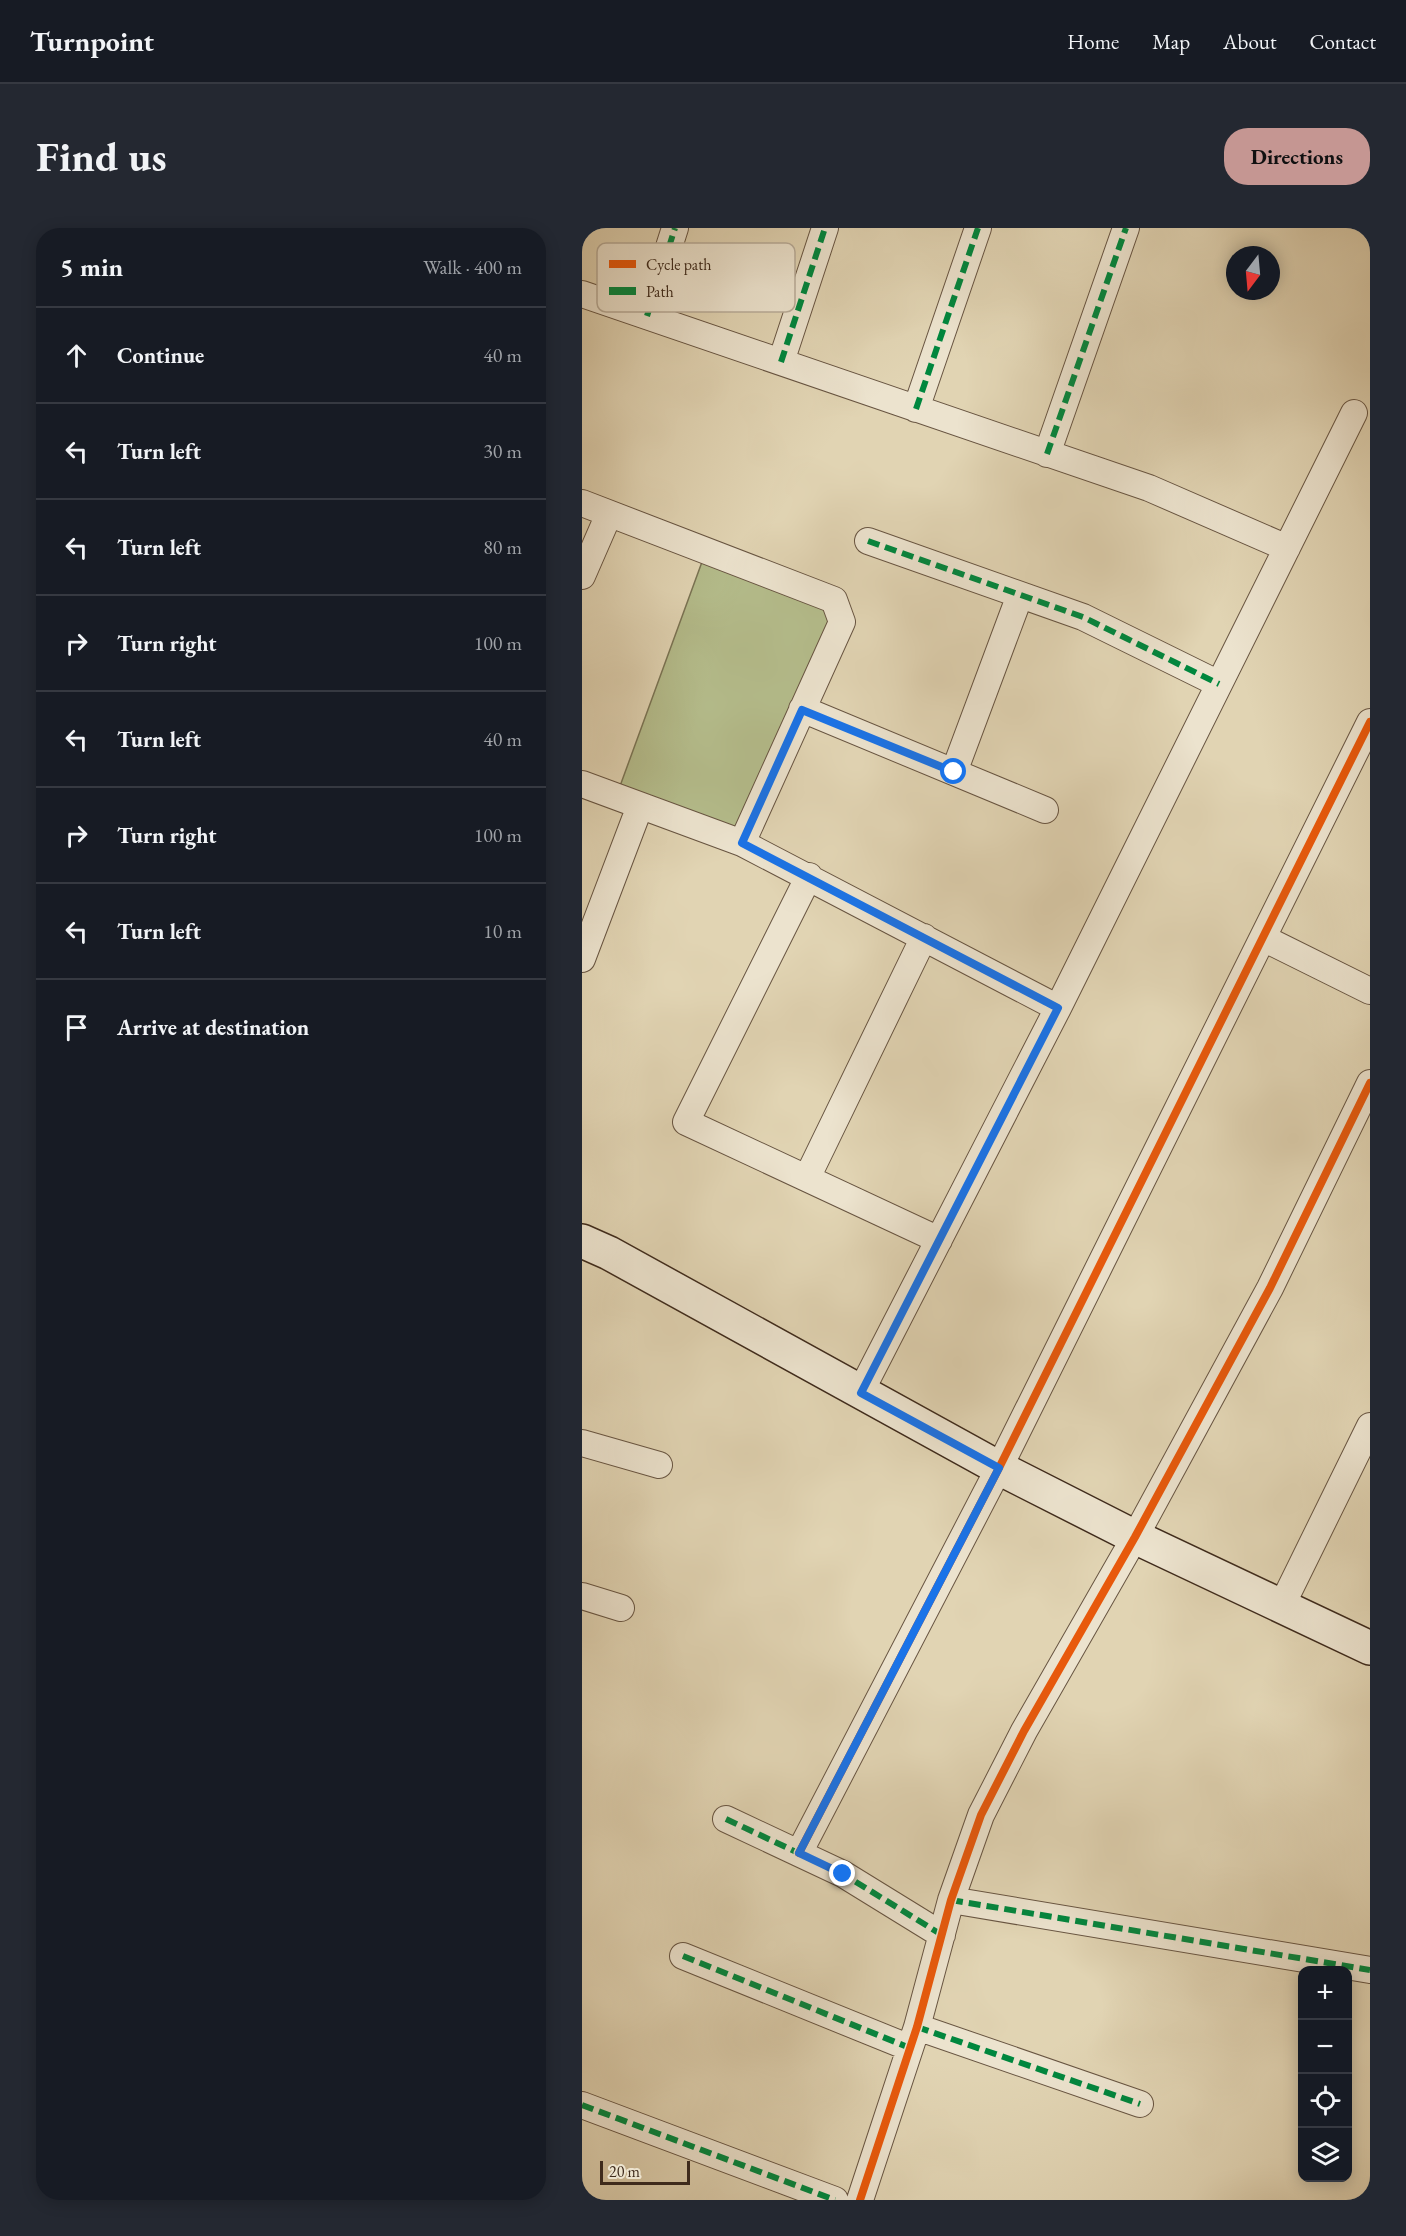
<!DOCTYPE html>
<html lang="en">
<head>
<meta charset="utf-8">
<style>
	body { margin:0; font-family:"EB Garamond",serif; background:#242831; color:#f1f3f6 }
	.controls { position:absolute; right:18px; bottom:18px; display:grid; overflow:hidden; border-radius:12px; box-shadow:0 3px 15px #0003 }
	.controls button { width:54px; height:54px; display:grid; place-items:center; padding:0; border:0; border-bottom:2px solid #363941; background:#171b24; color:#f1f3f6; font:30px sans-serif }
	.compass { position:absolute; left:644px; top:18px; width:54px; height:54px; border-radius:50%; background:#171b24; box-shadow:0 3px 15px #0003; rotate:196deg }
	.scale { position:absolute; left:18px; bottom:15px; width:90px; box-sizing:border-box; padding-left:6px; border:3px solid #3f2b1c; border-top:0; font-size:16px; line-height:21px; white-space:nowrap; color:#3f2b1c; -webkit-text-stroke:4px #ece3ce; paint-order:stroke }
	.stop { position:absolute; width:18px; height:18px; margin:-14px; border:4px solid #1a73e8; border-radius:50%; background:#fff }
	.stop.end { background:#1a73e8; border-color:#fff; box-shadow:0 2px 6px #0008 }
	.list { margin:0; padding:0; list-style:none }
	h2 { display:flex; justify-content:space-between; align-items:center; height:78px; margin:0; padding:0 24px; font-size:26px }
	h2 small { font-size:20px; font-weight:400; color:#9ea1a6 }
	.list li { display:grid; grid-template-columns:39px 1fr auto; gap:18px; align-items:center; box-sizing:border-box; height:96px; padding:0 24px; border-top:2px solid #363941 }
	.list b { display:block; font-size:22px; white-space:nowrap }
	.list em { font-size:20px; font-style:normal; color:#9ea1a6 }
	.icon { flex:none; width:33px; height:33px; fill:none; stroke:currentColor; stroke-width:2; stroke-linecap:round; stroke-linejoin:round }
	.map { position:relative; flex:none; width:788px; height:1972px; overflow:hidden; border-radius:24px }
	header { display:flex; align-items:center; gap:36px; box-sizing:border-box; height:84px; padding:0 30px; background:#171b24; border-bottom:2px solid #363941 }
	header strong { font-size:28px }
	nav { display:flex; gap:33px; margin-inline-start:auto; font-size:21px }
	.intro { display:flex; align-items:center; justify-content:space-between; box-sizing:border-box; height:144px; padding:0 36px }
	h1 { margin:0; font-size:42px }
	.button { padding:15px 27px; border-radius:24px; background:#c59692; color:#111; font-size:21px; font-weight:700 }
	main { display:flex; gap:36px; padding:0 36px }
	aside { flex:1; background:#171b24; border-radius:24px; box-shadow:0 3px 15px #0003 }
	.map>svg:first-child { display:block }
	.green { fill:#b4bc8b; stroke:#7a7454; stroke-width:1.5 }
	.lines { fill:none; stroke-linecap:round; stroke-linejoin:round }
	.street-casing { stroke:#685542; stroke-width:28 }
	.secondary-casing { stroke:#3f2b1c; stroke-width:36 }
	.street { stroke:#ece3ce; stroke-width:26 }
	.secondary { stroke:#ece3ce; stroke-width:33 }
	.quiet { stroke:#00873e; stroke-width:6; stroke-dasharray:12 6; stroke-linecap:butt }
	.cycleway-casing { stroke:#ece3ce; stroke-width:11 }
	.cycleway { stroke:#e8590c; stroke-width:8 }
	.route { stroke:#1a73e8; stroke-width:8 }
	.key { fill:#ece3ce; stroke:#b8ac99; stroke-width:1.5 }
	.key-label { font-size:16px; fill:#3f2b1c }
</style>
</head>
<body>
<header>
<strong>Turnpoint</strong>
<nav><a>Home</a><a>Map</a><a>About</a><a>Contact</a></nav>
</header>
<div class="intro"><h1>Find us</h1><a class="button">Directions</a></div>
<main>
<aside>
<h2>5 min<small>Walk · 400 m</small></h2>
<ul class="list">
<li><svg class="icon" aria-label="ahead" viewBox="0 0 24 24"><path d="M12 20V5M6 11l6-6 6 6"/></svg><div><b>Continue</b></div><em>40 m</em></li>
<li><svg class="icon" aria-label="left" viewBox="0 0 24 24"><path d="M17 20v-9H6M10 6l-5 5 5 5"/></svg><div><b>Turn left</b></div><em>30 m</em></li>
<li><svg class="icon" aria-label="left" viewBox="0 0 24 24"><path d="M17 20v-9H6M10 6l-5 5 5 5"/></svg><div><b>Turn left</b></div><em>80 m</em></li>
<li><svg class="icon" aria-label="right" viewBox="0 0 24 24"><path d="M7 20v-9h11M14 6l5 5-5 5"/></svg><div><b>Turn right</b></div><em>100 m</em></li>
<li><svg class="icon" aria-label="left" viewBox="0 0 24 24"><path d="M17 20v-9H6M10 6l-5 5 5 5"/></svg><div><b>Turn left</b></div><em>40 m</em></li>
<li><svg class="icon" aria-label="right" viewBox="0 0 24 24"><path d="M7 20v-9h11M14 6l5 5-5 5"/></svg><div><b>Turn right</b></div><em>100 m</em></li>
<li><svg class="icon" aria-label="left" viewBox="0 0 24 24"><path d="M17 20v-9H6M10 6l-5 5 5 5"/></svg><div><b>Turn left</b></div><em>10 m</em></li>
<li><svg class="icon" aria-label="arrive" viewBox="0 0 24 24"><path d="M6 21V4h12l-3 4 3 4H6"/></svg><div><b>Arrive at destination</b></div></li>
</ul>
</aside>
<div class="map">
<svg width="788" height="1972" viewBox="0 0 788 1972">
	<rect width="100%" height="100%" fill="#e1d4b3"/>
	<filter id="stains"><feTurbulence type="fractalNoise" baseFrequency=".00333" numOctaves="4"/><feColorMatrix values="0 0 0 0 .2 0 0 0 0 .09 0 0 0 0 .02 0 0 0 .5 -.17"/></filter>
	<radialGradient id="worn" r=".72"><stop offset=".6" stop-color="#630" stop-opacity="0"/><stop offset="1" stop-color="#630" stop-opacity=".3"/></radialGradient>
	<!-- green -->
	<path class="green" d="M124,323L252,372L260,394L157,614L34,569Z"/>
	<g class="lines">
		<defs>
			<path id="street" d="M0,66L567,260L705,320
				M65,88L93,0
				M199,134L243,0
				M334,181L396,0
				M465,226L544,0
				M0,275L252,372L260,394L160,615
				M286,313L501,389L637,456
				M0,348L27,286
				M220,481L463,582
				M372,544L438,367
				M0,556L160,615L476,780
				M227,648L104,894L357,1012
				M681,710L788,763
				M0,731L58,578
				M225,950L342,709
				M278,1165L476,780L772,185
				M0,1215L77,1237
				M0,1368L39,1380
				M699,1379L788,1198
				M144,1591L261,1646L360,1707
				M217,1625L417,1240L788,494
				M369,1672L788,1742
				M101,1728L328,1820
				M335,1799L558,1876
				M0,1877L253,1972
				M278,1972L335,1799L369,1672L399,1587L442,1503L553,1309L688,1060L788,855"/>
			<path id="secondary" d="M0,1013L27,1025L417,1240L553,1309L788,1420"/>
		</defs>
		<!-- street casing -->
		<use href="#street" class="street-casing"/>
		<!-- secondary casing -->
		<use href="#secondary" class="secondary-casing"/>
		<!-- street -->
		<use href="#street" class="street"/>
		<!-- secondary -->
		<use href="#secondary" class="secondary"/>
		<!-- quiet -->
		<path class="quiet" d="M65,88L93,0
			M199,134L243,0
			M334,181L396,0
			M465,226L544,0
			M286,313L501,389L637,456
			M144,1591L261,1646L360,1707
			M369,1672L788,1742
			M101,1728L328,1820
			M335,1799L558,1876
			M0,1877L253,1972"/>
		<defs>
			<path id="cycleway" d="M217,1625L417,1240L788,494
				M278,1972L335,1799L369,1672L399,1587L442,1503L553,1309L688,1060L788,855"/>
		</defs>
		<!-- cycleway casing -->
		<use href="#cycleway" class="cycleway-casing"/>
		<!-- cycleway -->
		<use href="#cycleway" class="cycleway"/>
	</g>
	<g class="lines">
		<!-- route -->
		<path class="route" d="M261,1646L217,1625L417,1240L279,1165L476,780L160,615L220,482L372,544"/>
	</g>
	<!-- legend -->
	<rect x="15" y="15" width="198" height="69" rx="9" class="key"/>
	<rect x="27" y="32" width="27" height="8" fill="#e8590c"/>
	<rect x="27" y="59" width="27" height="8" fill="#00873e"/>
	<g class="key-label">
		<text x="64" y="42">Cycle path</text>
		<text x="64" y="69">Path</text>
	</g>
	<rect width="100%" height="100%" filter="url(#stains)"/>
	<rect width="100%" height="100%" fill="url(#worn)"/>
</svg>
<div class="controls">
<button>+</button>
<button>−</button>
<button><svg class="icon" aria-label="locate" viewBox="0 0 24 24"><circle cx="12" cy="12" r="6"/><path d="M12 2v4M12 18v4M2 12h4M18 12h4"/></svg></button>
<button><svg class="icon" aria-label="layers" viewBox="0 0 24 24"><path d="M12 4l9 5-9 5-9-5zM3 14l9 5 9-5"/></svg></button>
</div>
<svg class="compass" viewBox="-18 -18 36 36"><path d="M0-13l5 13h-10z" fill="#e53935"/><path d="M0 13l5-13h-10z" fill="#9ea1a6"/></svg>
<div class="scale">20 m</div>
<div class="stop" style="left:372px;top:544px"></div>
<div class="stop end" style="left:261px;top:1646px"></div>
</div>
</main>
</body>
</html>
